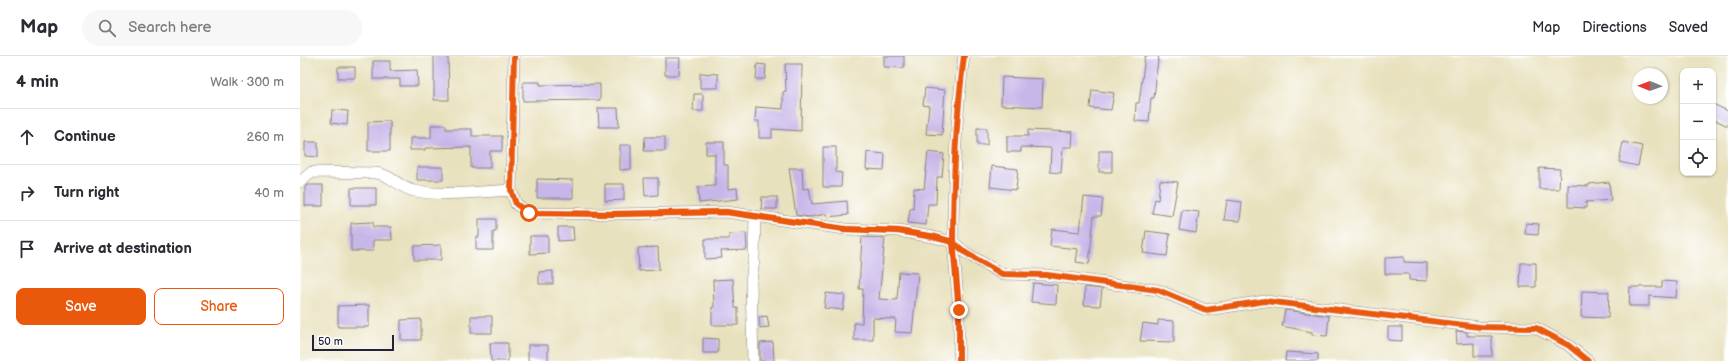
<!DOCTYPE html>
<html lang="en">
<head>
<meta charset="utf-8">
<style>
	body { margin:0; font-family:"Balsamiq Sans",sans-serif; background:#f7f7f7; color:#2b2b33 }
	.controls { position:absolute; right:12px; top:12px; display:grid; overflow:hidden; border-radius:8px; box-shadow:0 1px 3px #0004 }
	.controls button { width:36px; height:36px; display:grid; place-items:center; padding:0; border:0; border-bottom:1px solid #e1e1e2; background:#fff; color:#2b2b33; font:20px sans-serif }
	.compass { position:absolute; left:1332px; top:12px; width:36px; height:36px; border-radius:50%; background:#fff; box-shadow:0 1px 3px #0004; rotate:271deg }
	.scale { position:absolute; left:12px; bottom:10px; width:82px; box-sizing:border-box; padding-left:4px; border:2px solid #22223b; border-top:0; font-size:11px; line-height:14px; white-space:nowrap; color:#22223b; -webkit-text-stroke:3px #fff; paint-order:stroke }
	.stop { position:absolute; width:12px; height:12px; margin:-9px; border:3px solid #ea580c; border-radius:50%; background:#fff }
	.stop.end { background:#ea580c; border-color:#fff; box-shadow:0 1px 4px #0008 }
	.list { margin:0; padding:0; list-style:none }
	h2 { display:flex; justify-content:space-between; align-items:center; height:52px; margin:0; padding:0 16px; font-size:17px }
	h2 small { font-size:13px; font-weight:400; color:#7c7c81 }
	.list li { display:grid; grid-template-columns:26px 1fr auto; gap:12px; align-items:center; box-sizing:border-box; height:56px; padding:0 16px; border-top:1px solid #e1e1e2 }
	.list b { display:block; font-size:15px; white-space:nowrap }
	.list em { font-size:13px; font-style:normal; color:#7c7c81 }
	.actions { display:flex; gap:8px; padding:12px 16px }
	.actions a { flex:1; padding:9px 0; border:1px solid #ea580c; border-radius:8px; text-align:center; font-size:14px; color:#ea580c }
	.actions .main { background:#ea580c; color:#fff }
	.icon { flex:none; width:22px; height:22px; fill:none; stroke:currentColor; stroke-width:2; stroke-linecap:round; stroke-linejoin:round }
	.map { position:relative; flex:none; width:1428px; height:305px; overflow:hidden }
	header { display:flex; align-items:center; gap:24px; box-sizing:border-box; height:56px; padding:0 20px; background:#fff; border-bottom:1px solid #e1e1e2 }
	header strong { font-size:19px }
	nav { display:flex; gap:22px; margin-inline-start:auto; font-size:14px }
	.search { width:280px; height:36px; background:#f7f7f7; display:flex; align-items:center; gap:10px; box-sizing:border-box; padding:0 14px; border-radius:22px; color:#7c7c81; font-size:15px }
	main { display:flex }
	aside { flex:1; background:#fff }
	.map>svg:first-child { display:block }
	.building { fill:#c7b6e8 }
	.lines { fill:none; stroke-linecap:round; stroke-linejoin:round }
	.minor-casing { stroke:#85827c; stroke-width:12 }
	.minor { stroke:#fff; stroke-width:11 }
	.cycleway-casing { stroke:#fff; stroke-width:8 }
	.cycleway { stroke:#e8590c; stroke-width:6 }
	.route { stroke:#ea580c; stroke-width:5 }
</style>
</head>
<body>
<header>
<strong>Map</strong>
<div class="search"><svg class="icon" aria-label="search" viewBox="0 0 24 24"><circle cx="10" cy="10" r="6"/><path d="M15 15l6 6"/></svg>Search here</div>
<nav><a>Map</a><a>Directions</a><a>Saved</a></nav>
</header>
<main>
<aside>
<h2>4 min<small>Walk · 300 m</small></h2>
<ul class="list">
<li><svg class="icon" aria-label="ahead" viewBox="0 0 24 24"><path d="M12 20V5M6 11l6-6 6 6"/></svg><div><b>Continue</b></div><em>260 m</em></li>
<li><svg class="icon" aria-label="right" viewBox="0 0 24 24"><path d="M7 20v-9h11M14 6l5 5-5 5"/></svg><div><b>Turn right</b></div><em>40 m</em></li>
<li><svg class="icon" aria-label="arrive" viewBox="0 0 24 24"><path d="M6 21V4h12l-3 4 3 4H6"/></svg><div><b>Arrive at destination</b></div></li>
</ul>
<div class="actions"><a class="main">Save</a><a>Share</a></div>
</aside>
<div class="map">
<svg width="1428" height="305" viewBox="0 0 1428 305">
	<rect width="100%" height="100%" fill="#fff"/>
	<filter id="ink" filterUnits="userSpaceOnUse"><feTurbulence type="fractalNoise" baseFrequency=".025" numOctaves="2"/><feDisplacementMap in="SourceGraphic" scale="8" xChannelSelector="R" yChannelSelector="G"/><feConvolveMatrix kernelMatrix="1 2 1 2 8 2 1 2 1" color-interpolation-filters="sRGB"/></filter>
	<filter id="wash" filterUnits="userSpaceOnUse"><feTurbulence type="fractalNoise" baseFrequency=".012" numOctaves="4" result="noise"/><feDisplacementMap in="SourceGraphic" scale="16" xChannelSelector="R" yChannelSelector="G"/><feGaussianBlur stdDeviation="0.9" result="paint"/><feColorMatrix in="noise" values="0 0 0 0 0 0 0 0 0 0 0 0 0 0 0 0 0 1.4 0 .05"/><feComposite in="paint" operator="in"/></filter>
	<g filter="url(#wash)">
		<rect width="100%" height="100%" fill="#e8e1bd"/>
		<g id="blocks">
			<!-- building -->
			<path class="building" d="M134,0H148L149,44H134Z
				M584,0H604V12L584,11Z
				M845,0H859L855,23L856,24L854,42H851L849,66L835,65L836,47H839Z
				M365,2H380L379,19H365Z
				M73,5H90V15L117,14L118,30H100V23H73Z
				M457,8L466,9L465,23H456Z
				M485,8H502L501,75L472,73V82H459V65H455L456,51L483,53V36L486,35Z
				M38,11H55V22H38Z
				M400,17L418,18V32H400Z
				M702,21L743,23L742,51L701,49Z
				M223,26H240V29L300,28V44L223,45Z
				M625,32L645,34L642,79L626,78L629,50L623,49Z
				M792,34L814,37L811,54L790,52Z
				M394,38H403V55H393Z
				M1413,48L1428,55V70L1413,63Z
				M298,52H318L319,71H299Z
				M32,54L48,55L47,69L31,67Z
				M90,65V95H68V66Z
				M131,69H146V73H172V80H202V95H190V112H171V91L125,92V94H110V82H131Z
				M677,72H687V89H677Z
				M728,74L773,76L772,91H763L761,117L750,116L751,92L721,91V96H707V80H728Z
				M345,81H365V95H344Z
				M5,86H18V101L5,100Z
				M406,86H424V109H428V133L437,132L438,143L399,147L398,131L415,130V98H406Z
				M1323,86L1342,90L1338,110L1319,106Z
				M320,89H331V113L320,114Z
				M523,91H536V116L542,117L541,131H523Z
				M799,95H812V116H799Z
				M567,96L585,98L584,114L566,113Z
				M628,96L644,98L642,121H637L636,148H628L626,169L608,167L610,153H613L614,132L624,133Z
				M692,110L718,113L716,134L690,131Z
				M117,111H143V124H117Z
				M489,112H502L503,133L509,132L512,148L547,145L548,159L527,161V158L509,161L496,159Z
				M1239,112L1260,113L1259,133H1239Z
				M344,122H358V139L345,140Z
				M237,123L273,124V142H237Z
				M860,124L878,126L872,160L852,157L855,143L858,144Z
				M1309,126L1311,144L1286,146V152L1268,151V129L1289,130V128Z
				M305,128H324V144L305,145Z
				M7,129H23V150H5V131Z
				M51,132H76V149H51Z
				M462,141H477V153H461Z
				M784,141L803,143L801,160H794L789,208L776,206L778,193L750,190L752,173L780,176Z
				M927,144L942,146L940,165L924,164Z
				M882,154L899,156L896,177L879,174Z
				M179,163H196V175H193V194H176V181H179Z
				M73,166V171H91L92,184H73V195H51V167Z
				M1226,167L1239,168L1238,179L1225,178Z
				M258,171H273L274,184L258,185Z
				M846,175L870,178L867,200L843,197Z
				M446,177L447,194L421,195L422,202L405,203V183H429V178Z
				M230,180H248V197L230,198Z
				M562,181L585,182L579,243L597,244L599,216L618,217L612,277L595,276L596,263L573,262V284H554V267H562L563,233H559Z
				M141,189V204H114V190Z
				M358,191L359,214L339,215L338,192Z
				M1104,201V206L1127,207V225L1109,224V218H1085V202Z
				M1221,207H1236V231H1220Z
				M253,215V228H239V216Z
				M433,223L435,252H438V269H412V251H414L413,224Z
				M1362,225L1377,226L1376,242L1349,240V250H1329L1330,231H1362Z
				M733,227L757,229L756,248L731,246Z
				M785,231L802,233L800,250L784,249Z
				M1282,235L1309,236L1308,262L1281,261Z
				M526,237L545,239L543,254L524,252Z
				M69,249V271H38V250Z
				M985,254L1029,260L1027,280L1012,279V276L982,270Z
				M171,260H192V277H171Z
				M467,260L469,271L460,272L459,261Z
				M121,263V284H101V264Z
				M858,264L874,265V286L840,285L843,267L858,269Z
				M1088,271H1102V285L1088,284Z
				M1156,275L1167,276V280H1192V300H1174V287L1157,288Z
				M403,282L418,283V297H403Z
				M473,286L474,305H460V287Z
				M190,287H208V305H191Z
				M228,289H248V305H228Z
				M986,296L1018,298V305H985Z"/>
		</g>
	</g>
	<g filter="url(#ink)">
		<use href="#blocks" fill-opacity="0" stroke="#85827c" stroke-width="1"/>
		<g class="lines">
			<defs>
				<path id="minor" d="M214,0L211,134L216,148L229,157L314,158L426,156L545,173L598,175L633,181L653,186L659,254V305
					M664,0C656,62 653,124 653,186L666,197L702,218L747,219L858,234L906,254L965,245L1180,271L1236,272L1268,289L1288,305
					M0,126L12,116L76,117C90,118 100,132 114,135C140,140 184,136 211,134
					M453,305L451,226L454,203L455,160"/>
			</defs>
			<!-- minor casing -->
			<use href="#minor" class="minor-casing"/>
			<!-- minor -->
			<use href="#minor" class="minor"/>
			<defs>
				<path id="cycleway" d="M214,0L211,134L216,148L229,157L314,158L426,156L545,173L598,175L633,181L653,186L659,254V305
					M664,0C656,62 653,124 653,186L666,197L702,218L747,219L858,234L906,254L965,245L1180,271L1236,272L1268,289L1288,305"/>
			</defs>
			<!-- cycleway casing -->
			<use href="#cycleway" class="cycleway-casing"/>
			<!-- cycleway -->
			<use href="#cycleway" class="cycleway"/>
		</g>
	</g>
	<g class="lines" filter="url(#ink)">
		<!-- route -->
		<path class="route" d="M229,157L314,158L426,156L545,173L598,175L633,180L653,186L659,254"/>
	</g>
</svg>
<div class="controls">
<button>+</button>
<button>−</button>
<button><svg class="icon" aria-label="locate" viewBox="0 0 24 24"><circle cx="12" cy="12" r="6"/><path d="M12 2v4M12 18v4M2 12h4M18 12h4"/></svg></button>
</div>
<svg class="compass" viewBox="-18 -18 36 36"><path d="M0-13l5 13h-10z" fill="#e53935"/><path d="M0 13l5-13h-10z" fill="#7c7c81"/></svg>
<div class="scale">50 m</div>
<div class="stop" style="left:229px;top:157px"></div>
<div class="stop end" style="left:659px;top:254px"></div>
</div>
</main>
</body>
</html>
